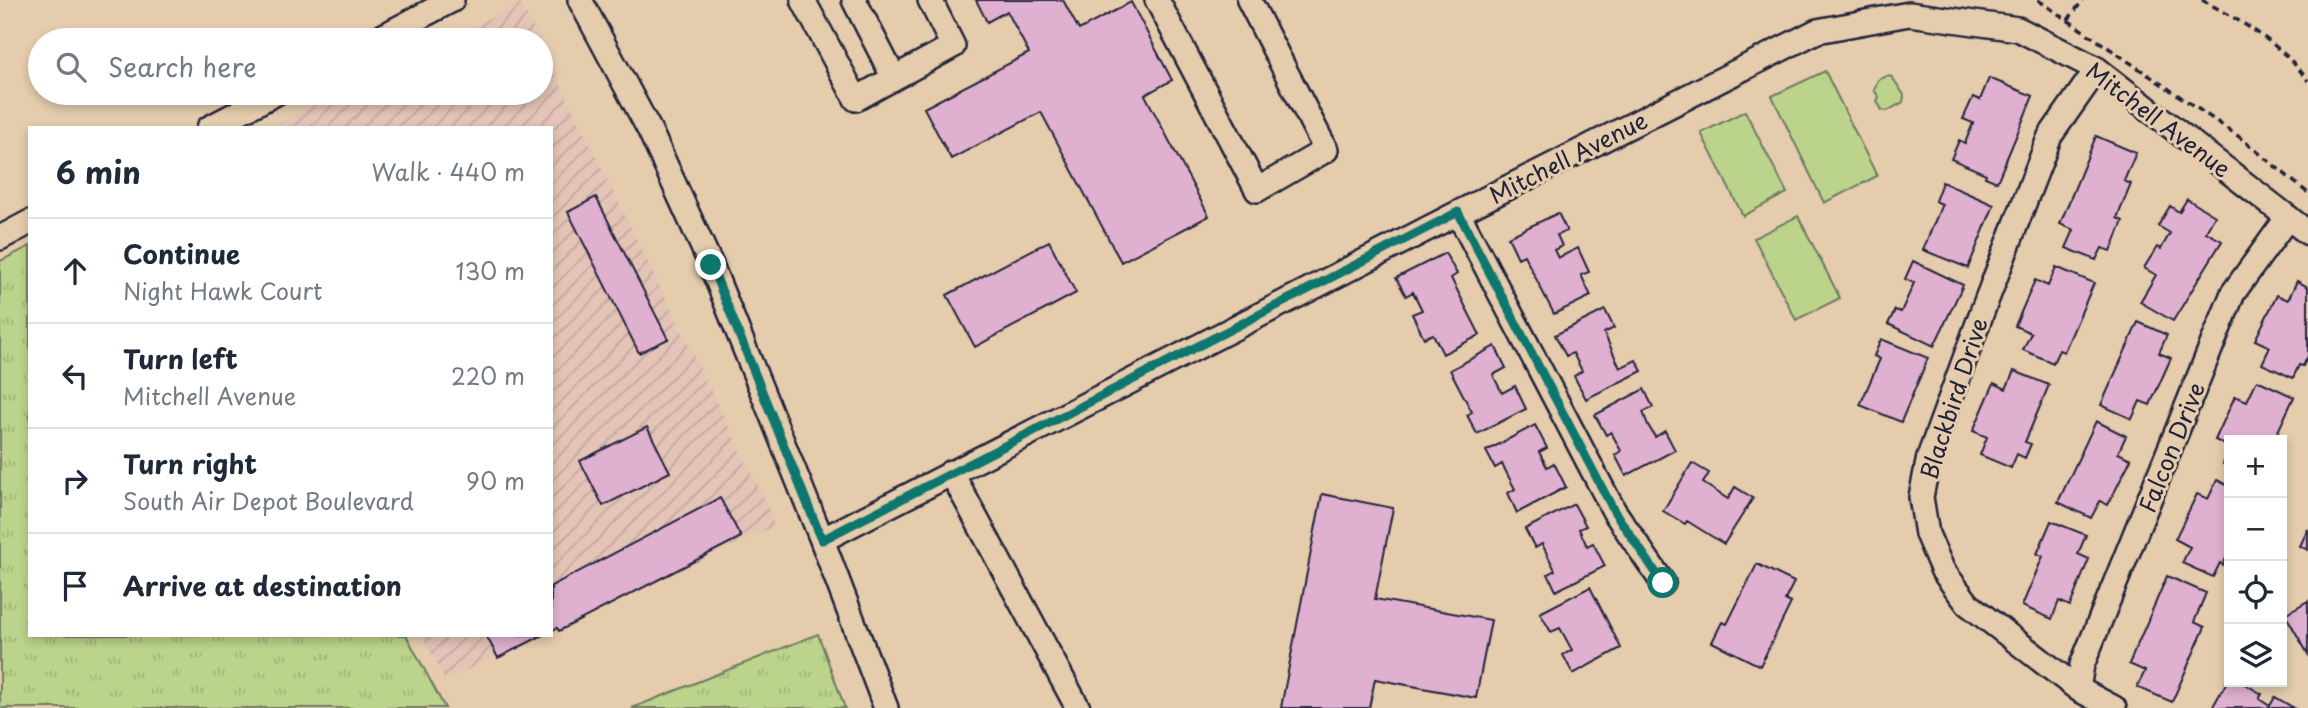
<!DOCTYPE html>
<html lang="en">
<head>
<meta charset="utf-8">
<style>
	body { margin:0; font-family:"Playpen Sans",sans-serif; background:#f2f2f3; color:#1f2937 }
	.controls { position:absolute; right:21px; bottom:21px; display:grid; overflow:hidden; border-radius:0px; box-shadow:0 4px 10px #0003 }
	.controls button { width:63px; height:63px; display:grid; place-items:center; padding:0; border:0; border-bottom:2px solid #e0e1e3; background:#fff; color:#1f2937; font:35px sans-serif }
	.stop { position:absolute; width:21px; height:21px; margin:-16px; border:5px solid #0f766e; border-radius:50%; background:#fff }
	.stop.end { background:#0f766e; border-color:#fff; box-shadow:0 2px 7px #0008 }
	.list { margin:0; padding:0; list-style:none }
	h2 { display:flex; justify-content:space-between; align-items:center; height:91px; margin:0; padding:0 28px; font-size:30px }
	h2 small { font-size:23px; font-weight:400; color:#747a83 }
	.list li { display:grid; grid-template-columns:46px 1fr auto; gap:21px; align-items:center; box-sizing:border-box; height:105px; padding:0 28px; border-top:2px solid #e0e1e3 }
	.list b { display:block; font-size:26px; white-space:nowrap }
	.list p { margin:0; font-size:23px; white-space:nowrap; color:#747a83 }
	.list em { font-size:23px; font-style:normal; color:#747a83 }
	.icon { flex:none; width:38px; height:38px; fill:none; stroke:currentColor; stroke-width:2; stroke-linecap:round; stroke-linejoin:round }
	.map { position:relative; flex:none; width:2308px; height:708px; overflow:hidden }
	.search { position:absolute; background:#fff; box-shadow:0 4px 10px #0003; left:28px; top:28px; width:525px; height:77px; display:flex; align-items:center; gap:18px; box-sizing:border-box; padding:0 24px; border-radius:38px; color:#747a83; font-size:26px }
	.panel { position:absolute; background:#fff; box-shadow:0 4px 10px #0003; left:28px; top:126px; width:525px; height:511px; border-radius:0px }
	.map>svg:first-child { display:block }
	.industrial { fill:url(#industrial-furrows) }
	.grass { fill:url(#grass-tufts); stroke:#6e7a62; stroke-width:2 }
	.park { fill:#bbd38a; stroke:#6e7a62; stroke-width:2 }
	.building { fill:#e0b0d1; stroke:#22223b; stroke-width:2 }
	.lines { fill:none; stroke-linecap:round; stroke-linejoin:round }
	.minor-casing { stroke:#22223b; stroke-width:28 }
	.path { stroke:#22223b; stroke-width:3.5; stroke-dasharray:7 5; stroke-linecap:butt }
	.minor { stroke:#e4ccac; stroke-width:23 }
	.route { stroke:#0f766e; stroke-width:9 }
	.labels { text-anchor:middle; dominant-baseline:central; stroke-width:6; stroke-linejoin:round; paint-order:stroke }
	.street-label { font-size:23px; fill:#22223b; stroke:#e4ccac }
</style>
</head>
<body>
<div class="map">
<svg width="2308" height="708" viewBox="0 0 2308 708">
	<defs>
		<pattern id="industrial-furrows" width="10" height="10" patternUnits="userSpaceOnUse" patternTransform="scale(1.75)"><rect width="10" height="10" fill="#e3c4b7"/><path d="M-1 1l2-2M0 10L10 0M9 11l2-2" fill="none" stroke="#c2a89e"/></pattern>
		<pattern id="grass-tufts" width="24" height="20" patternUnits="userSpaceOnUse" patternTransform="scale(1.75)"><rect width="24" height="20" fill="#bbd38a"/><path d="M3 7l-1-3M5 7V3M7 7l1-3M15 17l-1-3M17 17v-4M19 17l1-3" fill="none" stroke="#a0b578"/></pattern>
	</defs>
	<rect width="100%" height="100%" fill="#e4ccac"/>
	<filter id="ink" filterUnits="userSpaceOnUse"><feTurbulence type="fractalNoise" baseFrequency=".0143" numOctaves="2"/><feDisplacementMap in="SourceGraphic" scale="14" xChannelSelector="R" yChannelSelector="G"/><feConvolveMatrix kernelMatrix="1 2 1 2 8 2 1 2 1" color-interpolation-filters="sRGB"/></filter>
	<g filter="url(#ink)">
		<!-- industrial -->
		<path class="industrial" d="M520,3L539,40H445Z
			M541,45L766,503L774,526L551,630V128H279V123L339,93H541Z
			M422,635H541L445,680Z"/>
		<!-- grass -->
		<path class="grass" d="M30,246V635H406L445,708H0V261Z
			M818,634L845,708H632Z"/>
		<!-- park -->
		<path class="park" d="M1825,71L1877,176L1824,203L1772,96Z
			M1887,76L1892,77L1904,95L1903,102L1887,111L1882,110L1877,101L1879,97L1874,90L1878,80Z
			M1745,111L1787,193L1743,216L1701,133Z
			M1798,216L1840,298L1796,320L1754,238Z"/>
		<!-- building -->
		<path class="building" d="M976,0H1063L1079,30L1131,2L1172,80L1145,95L1209,216L1121,262L1041,112L951,159L924,108L1029,53L1007,11L987,22Z
			M1989,78L2033,96L1997,182L1985,177L1986,174L1951,159L1959,140L1965,143L1973,123L1963,119L1973,97L1980,100Z
			M2096,136L2136,153L2124,181L2131,184L2117,218L2123,221L2111,251L2102,248L2096,260L2066,248L2074,230L2060,224Z
			M1942,182L1994,205L1968,268L1923,250L1942,204L1935,201Z
			M596,197L668,339L639,353L568,212Z
			M2187,199L2215,216L2206,232L2222,241L2173,321L2140,302L2156,275L2144,268L2157,247L2161,249L2170,233L2158,226L2170,206L2179,212Z
			M1558,213L1567,231L1557,235L1562,246L1554,250L1558,258L1578,248L1589,272L1581,275L1591,296L1554,314L1524,255L1518,258L1508,237Z
			M1049,241L1076,293L975,347L947,295Z
			M1445,253L1457,274L1451,278L1480,335L1443,354L1433,334L1424,338L1412,314L1422,310L1413,292L1406,296L1396,278Z
			M1913,261L1963,285L1934,346L1888,324L1895,310L1901,312L1914,283L1905,279Z
			M2056,267L2094,283L2064,352L2059,350L2053,363L2023,350L2031,333L2015,326L2035,280L2048,286Z
			M2297,281L2308,287V356L2303,366L2299,365L2293,378L2262,364L2270,347L2255,340L2277,295L2288,300Z
			M1605,310L1614,328L1604,333L1620,368L1636,360L1642,371L1586,399L1574,376L1582,371L1573,353L1566,356L1555,335Z
			M2138,322L2167,335L2159,353L2171,358L2150,405L2140,401L2132,419L2101,405Z
			M1881,339L1928,358L1901,422L1860,405L1880,359L1874,356Z
			M1495,346L1506,368L1493,375L1502,393L1515,386L1526,409L1477,434L1467,415L1472,412L1450,370Z
			M2014,371L2049,385L2025,442L2031,444L2025,458L2017,454L2011,468L1980,455L1987,437L1973,431L1994,383L2006,389Z
			M2257,380L2294,397L2274,440H2229V447L2215,440L2235,396L2247,401Z
			M1644,389L1653,407L1643,412L1648,425L1655,437L1665,431L1675,450L1626,476L1615,455L1621,451L1611,432L1606,435L1595,415Z
			M2096,421L2126,436L2118,453L2131,459L2108,505L2100,501L2091,518L2058,502Z
			M1535,425L1547,448L1539,452L1547,467L1554,463L1566,487L1517,513L1508,493L1515,489L1502,464L1495,468L1486,451Z
			M647,427L670,472L603,506L580,461Z
			M2229,451V467L2223,464Z
			M1692,463L1709,473L1703,483L1728,499L1735,487L1753,498L1724,544L1687,521L1685,524L1663,511Z
			M2217,480L2229,486V552L2223,565L2220,563L2213,577L2182,563L2190,547L2175,539L2197,494L2208,499Z
			M1322,494L1393,508L1375,599L1491,620L1476,698L1375,679L1369,708H1281Z
			M720,498L741,537L559,631L557,628L551,631V586Z
			M1574,504L1586,526L1579,529L1587,546L1593,543L1605,566L1556,591L1548,574L1555,570L1542,544L1535,548L1525,529Z
			M2051,521L2086,535L2078,554L2089,559L2070,606L2059,601L2052,619L2022,606L2043,556L2037,554Z
			M2308,529V550L2300,546Z
			M1757,564L1794,582L1785,600L1791,603L1760,666L1712,642L1722,622L1727,624Z
			M2167,576L2206,593L2194,622L2205,627L2172,702L2137,687L2145,671L2129,664Z
			M1590,587L1621,648L1573,674L1563,655L1572,650L1560,628L1551,632L1540,613Z
			M2308,601V654L2285,614Z
			M486,635H543L498,658Z
			M2229,678V682H2241L2262,694L2259,699L2270,706L2275,697L2294,708H2212Z"/>
		<g class="lines">
			<defs>
				<path id="minor" d="M580,0L650,131L711,265L822,540L886,708
					M803,0L856,99L894,78L854,0
					M1157,0L1257,190L1326,150L1249,0
					M376,40L452,0
					M2097,69L2050,136L1982,312L1929,457L1921,497L1927,534L1943,571L1968,604L2078,689L2114,708
					M894,78L953,46L930,0
					M209,128L276,93
					M1458,213L1614,511L1663,583
					M0,238L30,222
					M951,472L1078,708
					M822,540L1458,213L1817,31L1909,14L2018,29L2097,69L2308,233
					M2078,689L2082,665L2233,293L2288,217"/>
			</defs>
			<!-- minor casing -->
			<use href="#minor" class="minor-casing"/>
			<!-- path -->
			<path class="path" d="M2038,0L2238,136L2308,193
				M2202,0C2241,21 2282,44 2308,81
				M2068,20L2083,0"/>
			<!-- minor -->
			<use href="#minor" class="minor"/>
		</g>
	</g>
	<g class="lines" filter="url(#ink)">
		<!-- route -->
		<path class="route" d="M711,265L822,540L1458,212L1614,511L1663,583"/>
	</g>
	<g class="labels">
		<!-- street labels -->
		<g class="street-label">
			<text transform="translate(2159 119) rotate(37)">Mitchell Avenue</text>
			<text transform="translate(1568 157) rotate(-27)">Mitchell Avenue</text>
			<text transform="translate(1953 398) rotate(-72)">Blackbird Drive</text>
			<text transform="translate(2171 447) rotate(-68)">Falcon Drive</text>
		</g>
	</g>
</svg>
<div class="controls">
<button>+</button>
<button>−</button>
<button><svg class="icon" aria-label="locate" viewBox="0 0 24 24"><circle cx="12" cy="12" r="6"/><path d="M12 2v4M12 18v4M2 12h4M18 12h4"/></svg></button>
<button><svg class="icon" aria-label="layers" viewBox="0 0 24 24"><path d="M12 4l9 5-9 5-9-5zM3 14l9 5 9-5"/></svg></button>
</div>
<div class="stop" style="left:1663px;top:583px"></div>
<div class="stop end" style="left:711px;top:265px"></div>
<div class="search"><svg class="icon" aria-label="search" viewBox="0 0 24 24"><circle cx="10" cy="10" r="6"/><path d="M15 15l6 6"/></svg>Search here</div>
<section class="panel">
<h2>6 min<small>Walk · 440 m</small></h2>
<ul class="list">
<li><svg class="icon" aria-label="ahead" viewBox="0 0 24 24"><path d="M12 20V5M6 11l6-6 6 6"/></svg><div><b>Continue</b><p>Night Hawk Court</p></div><em>130 m</em></li>
<li><svg class="icon" aria-label="left" viewBox="0 0 24 24"><path d="M17 20v-9H6M10 6l-5 5 5 5"/></svg><div><b>Turn left</b><p>Mitchell Avenue</p></div><em>220 m</em></li>
<li><svg class="icon" aria-label="right" viewBox="0 0 24 24"><path d="M7 20v-9h11M14 6l5 5-5 5"/></svg><div><b>Turn right</b><p>South Air Depot Boulevard</p></div><em>90 m</em></li>
<li><svg class="icon" aria-label="arrive" viewBox="0 0 24 24"><path d="M6 21V4h12l-3 4 3 4H6"/></svg><div><b>Arrive at destination</b></div></li>
</ul>
</section>
</div>
</body>
</html>
